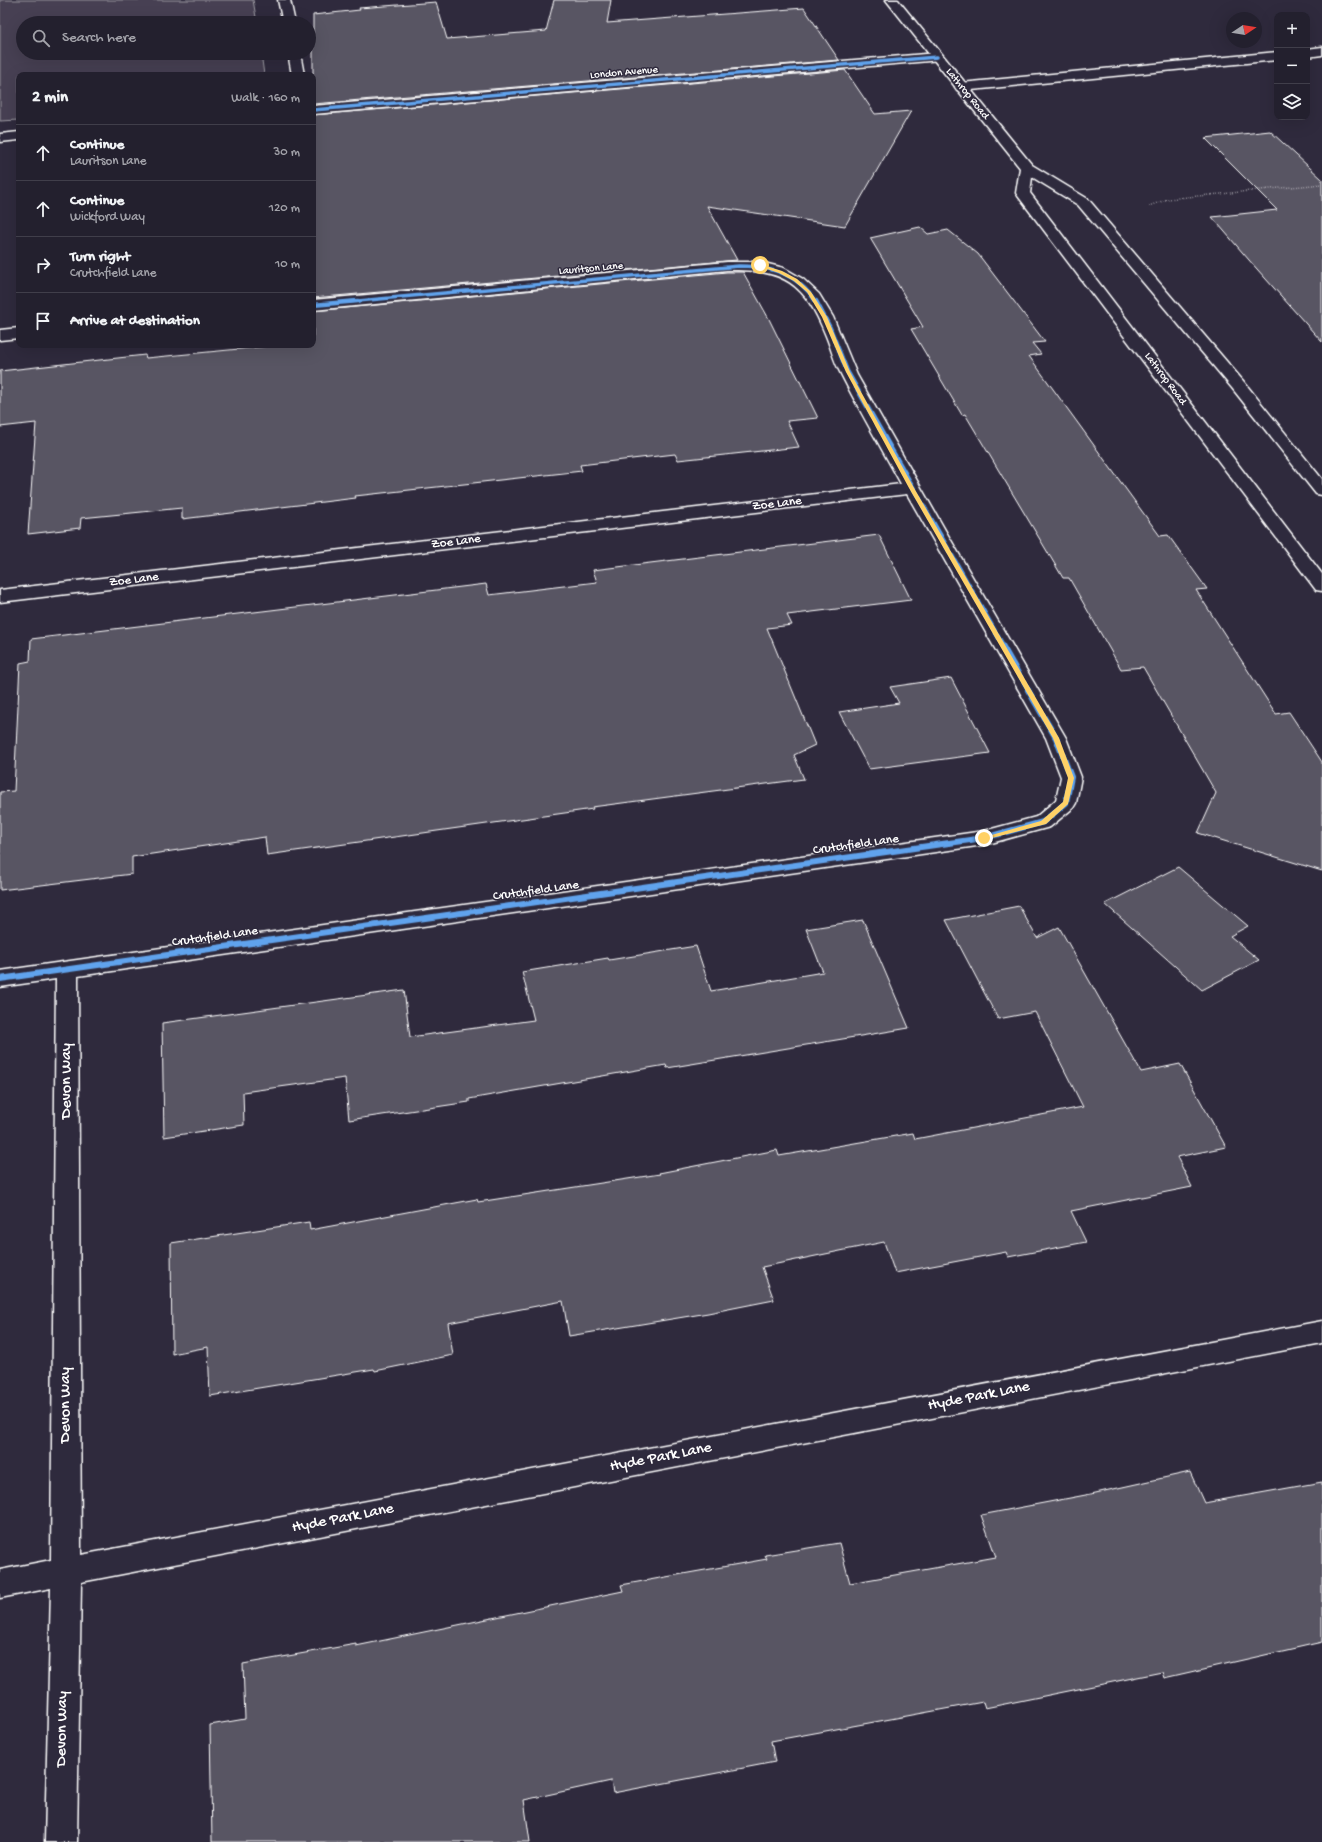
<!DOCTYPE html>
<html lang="en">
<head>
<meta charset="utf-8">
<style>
	body { margin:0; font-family:"Gochi Hand",sans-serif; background:#2f2d3a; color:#f1f3f6 }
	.controls { position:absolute; right:12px; top:12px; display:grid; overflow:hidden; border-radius:8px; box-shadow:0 4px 16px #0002 }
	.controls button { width:36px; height:36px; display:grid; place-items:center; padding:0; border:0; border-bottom:1px solid #403e4a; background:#23202e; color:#f1f3f6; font:20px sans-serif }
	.compass { position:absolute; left:1226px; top:12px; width:36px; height:36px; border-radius:50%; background:#23202e; box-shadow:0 4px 16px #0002; rotate:78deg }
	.stop { position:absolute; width:12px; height:12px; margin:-9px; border:3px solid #ffd166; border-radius:50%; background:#fff }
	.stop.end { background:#ffd166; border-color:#fff; box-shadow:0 1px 4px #0008 }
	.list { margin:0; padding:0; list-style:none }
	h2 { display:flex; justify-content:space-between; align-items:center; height:52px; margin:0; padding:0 16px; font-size:17px }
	h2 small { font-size:13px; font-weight:400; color:#a3a3aa }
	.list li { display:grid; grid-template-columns:26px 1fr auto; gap:12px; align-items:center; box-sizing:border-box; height:56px; padding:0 16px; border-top:1px solid #403e4a }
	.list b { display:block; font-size:15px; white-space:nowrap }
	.list p { margin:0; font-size:13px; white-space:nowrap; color:#a3a3aa }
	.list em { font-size:13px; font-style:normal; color:#a3a3aa }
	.icon { flex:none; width:22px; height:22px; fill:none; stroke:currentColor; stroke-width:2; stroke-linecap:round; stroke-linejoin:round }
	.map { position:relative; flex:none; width:1322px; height:1842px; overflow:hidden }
	.search { position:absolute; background:#23202e; box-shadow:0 4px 16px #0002; left:16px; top:16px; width:300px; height:44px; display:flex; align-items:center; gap:10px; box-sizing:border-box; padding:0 14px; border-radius:22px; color:#a3a3aa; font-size:15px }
	.panel { position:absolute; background:#23202e; box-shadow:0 4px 16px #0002; left:16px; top:72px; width:300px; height:276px; border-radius:8px }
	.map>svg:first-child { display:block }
	.green { fill:#464152; stroke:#a2a0a8 }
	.building { fill:#595564; stroke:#fff }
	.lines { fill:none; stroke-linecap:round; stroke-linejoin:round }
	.service-casing { stroke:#fff; stroke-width:3 }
	.minor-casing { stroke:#fff; stroke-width:3 }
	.tertiary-casing { stroke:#fff; stroke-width:3 }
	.secondary-casing { stroke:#fff; stroke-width:3 }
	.path { stroke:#fff; stroke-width:1.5; stroke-dasharray:0.5 2; stroke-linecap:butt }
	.service { fill:#2f2a3d; fill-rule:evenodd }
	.minor { fill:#2f2a3d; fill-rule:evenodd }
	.tertiary { fill:#2f2a3d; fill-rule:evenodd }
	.secondary { fill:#2f2a3d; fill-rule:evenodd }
	.cycleway-far2-casing { stroke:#2f2a3d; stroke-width:5 }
	.cycleway-far1-casing { stroke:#2f2a3d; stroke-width:6 }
	.cycleway-casing { stroke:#2f2a3d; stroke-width:8 }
	.cycleway-far2 { stroke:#60a3ed; stroke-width:3.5 }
	.cycleway-far1 { stroke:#60a3ed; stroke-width:4.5 }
	.cycleway { stroke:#60a3ed; stroke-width:6 }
	.route { fill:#ffd166 }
	.labels { text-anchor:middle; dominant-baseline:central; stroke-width:3; stroke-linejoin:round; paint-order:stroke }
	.far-street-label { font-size:11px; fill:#fff; stroke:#2f2a3d }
	.street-label { font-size:13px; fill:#fff; stroke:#2f2a3d }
	.near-street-label { font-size:16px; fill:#fff; stroke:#2f2a3d }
</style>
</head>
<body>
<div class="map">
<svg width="1322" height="1842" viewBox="0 0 1322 1842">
	<rect width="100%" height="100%" fill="#2f2a3d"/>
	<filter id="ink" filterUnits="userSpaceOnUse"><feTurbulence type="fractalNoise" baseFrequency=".025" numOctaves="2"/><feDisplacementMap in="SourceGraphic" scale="8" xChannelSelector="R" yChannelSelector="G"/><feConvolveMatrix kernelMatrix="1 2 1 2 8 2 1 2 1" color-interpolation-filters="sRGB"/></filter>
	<g filter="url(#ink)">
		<!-- green -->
		<path class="green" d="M0,0H253L257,23H23V53H261L264,75H19V120L0,121Z"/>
		<!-- building -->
		<path class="building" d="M554,0H611L607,23L804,8L839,60L313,104V15L360,10L359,8L436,2L447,39L546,31Z
			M845,70L875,114L911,111L845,226L707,206L737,260L313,298V115Z
			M1270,131L1322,179V342L1249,260L1212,217L1277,210L1205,138Z
			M920,227L928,234L948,230L978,254L1045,342L1032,343L1041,354L1029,356L1160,536L1168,535L1207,589L1196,590L1276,714L1289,712L1322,762V871L1198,833L1216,793L1143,667L1121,669L1069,578H1063L965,414L962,415L911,329L923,327L870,238Z
			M727,272H743L769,319L818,418L787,421L799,447L678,460L675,454L580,465L582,471L355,496L356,498L182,519V508L81,518L80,528L28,534L36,423L0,427V371L145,355L146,358L281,345H313V311Z
			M879,535L911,600L787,615L792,625L767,628L815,745L794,755L804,779L592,807L593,809L267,855L265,837L132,857V874L0,890V792L14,791L20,663L30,661L31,639L486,584L489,595L597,582L593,570Z
			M951,678L990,753L869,769L839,712L899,703L890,687Z
			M1178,867L1248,926L1230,936L1259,960L1202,990L1105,904Z
			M1019,906L1037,938L1059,927L1141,1072L1180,1064L1226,1147L1177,1157L1192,1187L1071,1211L1086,1242L1008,1257L1006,1252L895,1273L884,1242L762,1267L774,1300L708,1313L569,1336L563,1301L448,1323L453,1355L375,1371L374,1369L210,1396L208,1347L172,1354L171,1243L309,1222L310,1230L477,1199L478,1202L660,1174L659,1173L777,1150L779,1156L913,1133L915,1139L1083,1107L1035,1012L998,1019L946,920Z
			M863,920L909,1028L667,1068L666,1065L469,1099V1102L349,1120L345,1078L243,1092L244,1125L164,1137L162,1023L404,990L410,1037L534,1020L522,972L608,958L609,960L696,946L711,991L823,972L806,929Z
			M1190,1472L1204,1503L1322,1482V1642L1164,1678L1162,1672L985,1708L983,1702L771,1741L775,1762L613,1793L611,1781L524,1800L530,1842H212L210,1725L245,1719L243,1664L356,1644V1646L623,1591L621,1585L767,1559L765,1555L839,1543L850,1583L996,1557L981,1515L1091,1494Z"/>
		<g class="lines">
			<defs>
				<path id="service" d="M1322,47V55L1307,57V49Z
					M1277,52V60L961,91L957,90L955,87L957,84L961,83Z"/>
				<path id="minor" d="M278,0H290L295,23H283Z
					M288,53H300L304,75H292Z
					M727,262H760L784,268L803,279L819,294L833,317L857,375L945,530L1066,738L1081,777L1076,803L1073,808L1050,827L984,845L78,976L81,1555L1322,1321V1343L81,1582L77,1842H45L51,1588L0,1598V1570L51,1560L56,979L0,987V971L984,831L1036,817L1056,800L1061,777L1046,738L907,494L0,602V590L901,484C881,447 859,410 840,372C834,361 831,348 826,336C805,283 784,269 727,270L313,310V300Z
					M19,328V338L0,340V330Z"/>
				<path id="tertiary" d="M937,53L941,54L943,57L941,60L313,114V106Z
					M19,132V140L0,142V134Z"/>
				<path id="secondary" d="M886,0H898L1032,165L1088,199L1244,382L1322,479V495L1316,494L1232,388L1078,205L1032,177L1030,193L1322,574V591L1316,590L1018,196L1016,193L1020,168Z"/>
			</defs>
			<!-- service casing -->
			<use href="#service" class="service-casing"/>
			<!-- minor casing -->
			<use href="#minor" class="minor-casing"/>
			<!-- tertiary casing -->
			<use href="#tertiary" class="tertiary-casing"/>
			<!-- secondary casing -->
			<use href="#secondary" class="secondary-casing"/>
			<!-- path -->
			<path class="path" d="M1149,206L1168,199L1322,184"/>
			<!-- service -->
			<use href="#service" class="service"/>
			<!-- minor -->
			<use href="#minor" class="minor"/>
			<!-- tertiary -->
			<use href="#tertiary" class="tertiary"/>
			<!-- secondary -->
			<use href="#secondary" class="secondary"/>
			<defs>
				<path id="cycleway-far2" d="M313,110L937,57
					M347,302L739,266C770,266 798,274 816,302"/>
				<path id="cycleway-far1" d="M816,301L830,328L847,371L1029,691
					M313,305L358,301"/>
				<path id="cycleway" d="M0,979L984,838L1043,822L1066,803L1071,777L1056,738L1028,690"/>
			</defs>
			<!-- cycleway-far2 casing -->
			<use href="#cycleway-far2" class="cycleway-far2-casing"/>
			<!-- cycleway-far1 casing -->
			<use href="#cycleway-far1" class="cycleway-far1-casing"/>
			<!-- cycleway casing -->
			<use href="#cycleway" class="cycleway-casing"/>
			<!-- cycleway-far2 -->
			<use href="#cycleway-far2" class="cycleway-far2"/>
			<!-- cycleway-far1 -->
			<use href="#cycleway-far1" class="cycleway-far1"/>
			<!-- cycleway -->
			<use href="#cycleway" class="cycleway"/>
		</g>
	</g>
	<!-- route -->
	<path class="route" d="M760,264L782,271L797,279L811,292L827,317L850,372L914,488L1059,738L1074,778L1068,804L1046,824L984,840L981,838L1041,821L1063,802L1068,778L1053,738L909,488L846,372L822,317L807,292L794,281L779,273L758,266Z"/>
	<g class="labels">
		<!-- far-street labels -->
		<g class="far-street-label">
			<text transform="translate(624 73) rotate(-5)">London Avenue</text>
			<text transform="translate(967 94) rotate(51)">Lathrop Road</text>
			<text transform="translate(591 269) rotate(-5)">Lauritson Lane</text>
			<text transform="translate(1165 379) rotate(53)">Lathrop Road</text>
		</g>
		<!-- street labels -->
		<g class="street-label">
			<text transform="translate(777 504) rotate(-7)">Zoe Lane</text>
			<text transform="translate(456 542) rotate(-7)">Zoe Lane</text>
			<text transform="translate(134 580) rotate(-7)">Zoe Lane</text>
			<text transform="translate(856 845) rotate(-8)">Crutchfield Lane</text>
			<text transform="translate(536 891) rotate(-8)">Crutchfield Lane</text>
			<text transform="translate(215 937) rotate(-8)">Crutchfield Lane</text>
		</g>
		<!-- near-street labels -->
		<g class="near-street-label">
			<text transform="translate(67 1081) rotate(-90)">Devon Way</text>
			<text transform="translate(979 1397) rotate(-11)">Hyde Park Lane</text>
			<text transform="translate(66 1405) rotate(-90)">Devon Way</text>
			<text transform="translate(661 1458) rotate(-11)">Hyde Park Lane</text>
			<text transform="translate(343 1519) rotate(-11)">Hyde Park Lane</text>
			<text transform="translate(63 1729) rotate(-89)">Devon Way</text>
		</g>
	</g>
</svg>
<div class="controls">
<button>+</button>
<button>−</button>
<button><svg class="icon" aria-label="layers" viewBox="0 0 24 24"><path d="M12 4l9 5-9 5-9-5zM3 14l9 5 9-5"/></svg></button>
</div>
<svg class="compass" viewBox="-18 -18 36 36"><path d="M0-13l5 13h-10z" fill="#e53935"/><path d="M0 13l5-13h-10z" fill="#a3a3aa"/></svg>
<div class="stop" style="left:760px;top:265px"></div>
<div class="stop end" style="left:984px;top:838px"></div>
<div class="search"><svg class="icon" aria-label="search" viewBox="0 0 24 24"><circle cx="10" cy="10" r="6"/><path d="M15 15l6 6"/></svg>Search here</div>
<section class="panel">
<h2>2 min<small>Walk · 160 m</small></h2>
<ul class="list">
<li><svg class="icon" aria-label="ahead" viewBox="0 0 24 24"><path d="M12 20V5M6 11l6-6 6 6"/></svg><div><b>Continue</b><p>Lauritson Lane</p></div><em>30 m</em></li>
<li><svg class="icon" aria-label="ahead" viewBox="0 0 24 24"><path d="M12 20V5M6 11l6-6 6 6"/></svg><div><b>Continue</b><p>Wickford Way</p></div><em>120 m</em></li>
<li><svg class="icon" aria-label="right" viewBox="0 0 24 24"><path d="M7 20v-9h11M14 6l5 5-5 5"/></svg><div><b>Turn right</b><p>Crutchfield Lane</p></div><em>10 m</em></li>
<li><svg class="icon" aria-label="arrive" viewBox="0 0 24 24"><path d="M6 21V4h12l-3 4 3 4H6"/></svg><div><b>Arrive at destination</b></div></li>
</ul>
</section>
</div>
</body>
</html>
